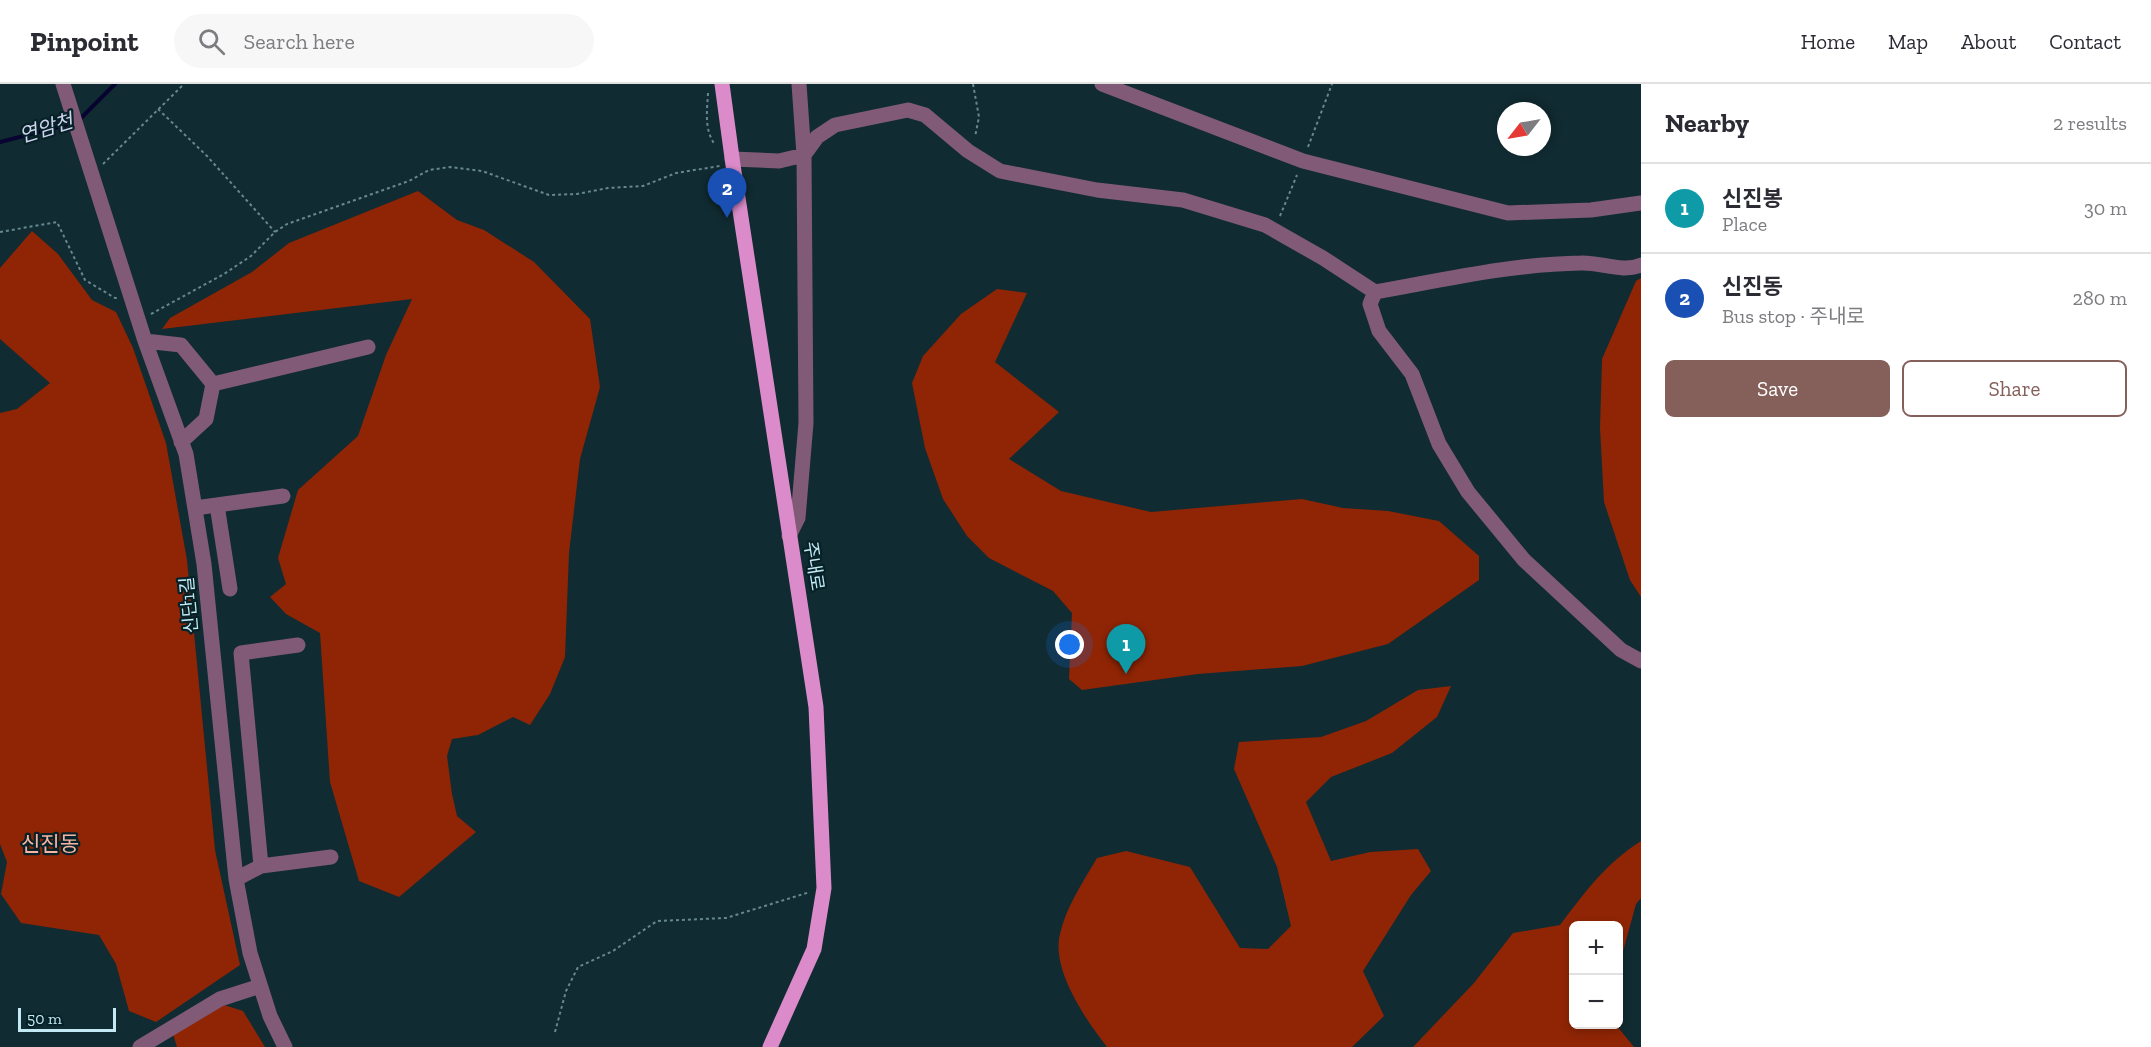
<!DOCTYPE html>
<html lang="en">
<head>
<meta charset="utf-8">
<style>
	body { margin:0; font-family:"Zilla Slab","Noto Sans KR",serif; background:#f7f7f7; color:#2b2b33 }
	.controls { position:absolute; right:18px; bottom:18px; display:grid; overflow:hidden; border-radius:9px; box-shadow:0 3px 9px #0003 }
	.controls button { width:54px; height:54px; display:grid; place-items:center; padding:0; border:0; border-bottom:2px solid #e1e1e2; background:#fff; color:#2b2b33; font:30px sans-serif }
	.compass { position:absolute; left:1497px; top:18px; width:54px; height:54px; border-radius:50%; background:#fff; box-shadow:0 3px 9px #0003; rotate:239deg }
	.scale { position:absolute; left:18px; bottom:15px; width:98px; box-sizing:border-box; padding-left:6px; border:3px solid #c3eaf4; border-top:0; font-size:16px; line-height:21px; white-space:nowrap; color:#c3eaf4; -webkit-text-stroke:4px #062127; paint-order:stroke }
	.you { position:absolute; left:1070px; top:561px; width:21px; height:21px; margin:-15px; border:4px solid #fff; border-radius:50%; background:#1a73e8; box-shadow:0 0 0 9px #1a73e833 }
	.badge { display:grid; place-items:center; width:39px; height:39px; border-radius:50%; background:#855f59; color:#fff; font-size:20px; font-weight:700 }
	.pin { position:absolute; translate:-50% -50px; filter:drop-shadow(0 2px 3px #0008) }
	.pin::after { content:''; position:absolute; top:32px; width:21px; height:18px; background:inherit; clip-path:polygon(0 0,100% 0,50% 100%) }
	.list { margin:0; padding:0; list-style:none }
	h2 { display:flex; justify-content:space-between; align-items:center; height:78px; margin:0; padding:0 24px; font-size:26px }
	h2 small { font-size:20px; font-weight:400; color:#7c7c81 }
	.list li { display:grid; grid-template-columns:39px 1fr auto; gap:18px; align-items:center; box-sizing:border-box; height:90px; padding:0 24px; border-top:2px solid #e1e1e2 }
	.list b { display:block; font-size:22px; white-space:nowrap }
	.list p { margin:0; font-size:20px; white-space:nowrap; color:#7c7c81 }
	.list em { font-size:20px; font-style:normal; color:#7c7c81 }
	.actions { display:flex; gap:12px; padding:18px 24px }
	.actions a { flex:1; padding:14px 0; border:2px solid #855f59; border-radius:9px; text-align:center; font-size:21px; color:#855f59 }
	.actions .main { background:#855f59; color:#fff }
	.icon { flex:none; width:33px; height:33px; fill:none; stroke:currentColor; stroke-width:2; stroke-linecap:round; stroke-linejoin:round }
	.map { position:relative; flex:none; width:1641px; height:963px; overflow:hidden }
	header { display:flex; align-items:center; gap:36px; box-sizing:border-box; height:84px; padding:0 30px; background:#fff; border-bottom:2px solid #e1e1e2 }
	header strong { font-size:28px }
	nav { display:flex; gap:33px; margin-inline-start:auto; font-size:21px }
	.search { width:420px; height:54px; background:#f7f7f7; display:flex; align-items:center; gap:15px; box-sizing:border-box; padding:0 21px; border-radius:33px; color:#7c7c81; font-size:22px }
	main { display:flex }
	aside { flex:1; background:#fff }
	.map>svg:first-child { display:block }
	.forest { fill:#8f2505 }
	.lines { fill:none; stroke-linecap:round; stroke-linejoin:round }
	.stream { stroke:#070432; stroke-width:4 }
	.path { stroke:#678890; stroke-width:2; stroke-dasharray:3 3; stroke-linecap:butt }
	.minor { stroke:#805a77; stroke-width:15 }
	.major { stroke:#db8bc9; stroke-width:15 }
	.labels { text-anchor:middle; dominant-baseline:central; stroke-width:4.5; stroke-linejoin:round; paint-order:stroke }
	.street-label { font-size:18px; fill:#c3eaf4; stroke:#062127 }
	.water-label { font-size:20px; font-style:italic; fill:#cfd4ed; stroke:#062127 }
	.quarter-label { font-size:21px; fill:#f6b5a4; stroke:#062127 }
</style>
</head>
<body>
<header>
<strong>Pinpoint</strong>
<div class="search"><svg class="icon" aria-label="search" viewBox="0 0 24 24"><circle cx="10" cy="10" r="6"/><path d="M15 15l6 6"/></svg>Search here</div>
<nav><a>Home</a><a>Map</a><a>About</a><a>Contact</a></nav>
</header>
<main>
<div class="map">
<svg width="1641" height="963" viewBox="0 0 1641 963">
	<rect width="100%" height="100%" fill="#102b31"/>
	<!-- forest -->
	<path class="forest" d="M418,107L457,136L484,146L534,178L590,235L600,303L580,375L569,469L565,573L550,610L530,641L513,633L478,651L452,655L447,672L452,710L457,732L476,748L399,813L359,797L330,698L320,549L286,530L270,513L286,500L278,474L298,406L358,352L386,271L412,215L162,245L170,234L252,188L289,159Z
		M32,147L58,170L92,216L116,228L133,264L166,359L187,476L215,766L240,881L156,938L129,927L116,880L99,851L21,839L1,810L7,778L0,760V329L17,325L50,299L0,255V184Z
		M1641,194V513L1630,496L1604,418L1600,344L1602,275L1636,197Z
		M997,205L1027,209L995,278L1059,328L1009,375L1061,407L1151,428L1302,415L1343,424L1388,427L1439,437L1479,472V496L1388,560L1302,582L1198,590L1082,606L1069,595L1072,529L1053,507L989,474L967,452L943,415L925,364L912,299L923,272L961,230Z
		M1451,602L1437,633L1392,669L1331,693L1306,718L1331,777L1370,768L1418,765L1431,787L1411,811L1363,887L1384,932L1352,963H1107C1086,936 1051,886 1060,850C1066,823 1083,798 1097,774L1126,767L1190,783L1240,864L1268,865L1291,842L1277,783L1234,685L1239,658L1321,653L1366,637L1418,606Z
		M1641,757V814L1636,820L1622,871L1619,873L1618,842H1574V940L1616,941L1634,963H1413L1474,899L1513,849L1560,841C1586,807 1604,781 1641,757Z
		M224,921L243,927L265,963H177L172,947Z"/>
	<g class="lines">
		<!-- stream -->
		<path class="stream" d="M80,35L115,0
			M0,58L70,40"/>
		<!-- path -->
		<path class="path" d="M973,0L979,33L975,53
			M708,9C707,28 704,45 715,61
			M158,25L207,72L275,148
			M1308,63L1332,0
			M103,80L184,0
			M1280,132L1297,91
			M0,148L57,138L85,196L115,214H117
			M151,230L224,190L251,172L275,148L287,140L409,97L429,86L450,83L482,87L549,111L577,110L608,104L643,102L676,89L720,82
			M555,948L566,907L578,883L613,867L657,837L726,834L810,808"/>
		<!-- minor -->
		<path class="minor" d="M63,0L145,257L186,370L204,480L236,795L250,869L270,932L285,963
			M1102,0L1303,77L1508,129L1591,126L1641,119
			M732,75L779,77L804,71L817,53L835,41L908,26L925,31L968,67L1000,87L1097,106L1183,116L1265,141L1323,174L1375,208C1443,196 1512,180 1581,179C1600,178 1623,189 1641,181
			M1375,208L1370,220L1379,247L1412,290L1439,360L1468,408L1524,476L1621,566L1641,577
			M145,257L181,261L213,300L206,335L181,358
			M213,300L368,263
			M217,421L230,505
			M195,424L283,412
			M789,452L798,434L806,339L804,71L799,0
			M261,782L241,569L298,561
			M236,795L261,782L331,773
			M140,963L220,915L260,902"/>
		<!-- major -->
		<path class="major" d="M722,0L733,81L816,623L824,804L814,865L770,963"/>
	</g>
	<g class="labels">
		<!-- street labels -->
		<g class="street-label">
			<text transform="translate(814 482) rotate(81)">주내로</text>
			<text transform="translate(189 521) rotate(-95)">신단1길</text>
		</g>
		<!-- water labels -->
		<g class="water-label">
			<text transform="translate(46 44) rotate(-17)">연암천</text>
		</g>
		<!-- quarter labels -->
		<g class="quarter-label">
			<text x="50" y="759">신진동</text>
		</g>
	</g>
</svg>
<div class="controls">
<button>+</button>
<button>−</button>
</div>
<svg class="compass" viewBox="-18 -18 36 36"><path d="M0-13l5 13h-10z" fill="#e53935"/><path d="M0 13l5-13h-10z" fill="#7c7c81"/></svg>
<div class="scale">50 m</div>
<div class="you"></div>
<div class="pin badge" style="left:1126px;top:590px;background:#0f9aa8">1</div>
<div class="pin badge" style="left:727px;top:134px;background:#1a4fb4">2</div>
</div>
<aside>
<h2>Nearby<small>2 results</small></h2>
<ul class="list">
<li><span class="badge" style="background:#0f9aa8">1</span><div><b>신진봉</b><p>Place</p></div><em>30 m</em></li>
<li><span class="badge" style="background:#1a4fb4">2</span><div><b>신진동</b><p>Bus stop · 주내로</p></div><em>280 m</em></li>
</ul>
<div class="actions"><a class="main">Save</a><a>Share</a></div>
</aside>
</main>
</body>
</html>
